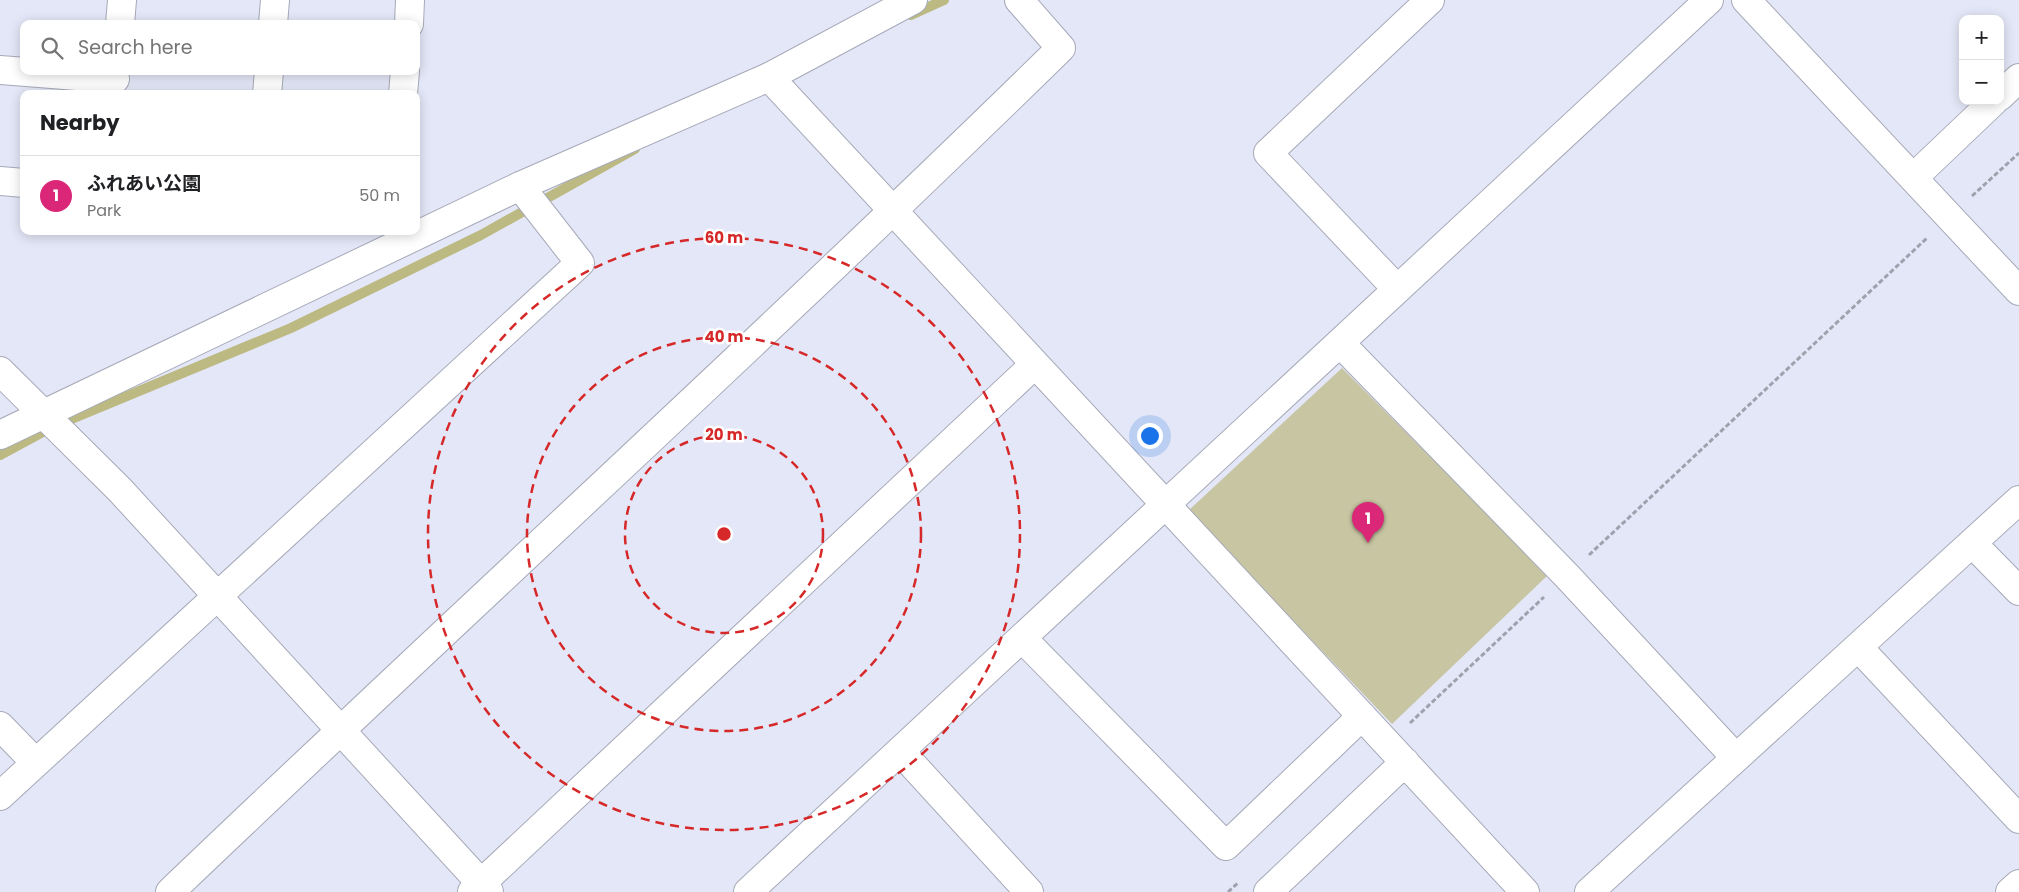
<!DOCTYPE html>
<html lang="en">
<head>
<meta charset="utf-8">
<style>
	body { margin:0; font-family:Poppins,"Noto Sans JP",sans-serif; background:#f6f6f6; color:#202124 }
	.controls { position:absolute; right:15px; top:15px; display:grid; overflow:hidden; border-radius:10px; box-shadow:0 2px 12px #0003 }
	.controls button { width:45px; height:45px; display:grid; place-items:center; padding:0; border:0; border-bottom:1px solid #e0e0e0; background:#fff; color:#202124; font:25px sans-serif }
	.you { position:absolute; left:1149px; top:435px; width:18px; height:18px; margin:-12px; border:4px solid #fff; border-radius:50%; background:#1a73e8; box-shadow:0 0 0 8px #1a73e833 }
	.badge { display:grid; place-items:center; width:32px; height:32px; border-radius:50%; background:#db2777; color:#fff; font-size:16px; font-weight:700 }
	.pin { position:absolute; translate:-50% -41px; filter:drop-shadow(0 1px 2px #0008) }
	.pin::after { content:''; position:absolute; top:26px; width:18px; height:15px; background:inherit; clip-path:polygon(0 0,100% 0,50% 100%) }
	.list { margin:0; padding:0; list-style:none }
	h2 { display:flex; justify-content:space-between; align-items:center; height:65px; margin:0; padding:0 20px; font-size:21px }
	h2 small { font-size:16px; font-weight:400; color:#757577 }
	.list li { display:grid; grid-template-columns:32px 1fr auto; gap:15px; align-items:center; box-sizing:border-box; height:80px; padding:0 20px; border-top:1px solid #e0e0e0 }
	.list b { display:block; font-size:19px; white-space:nowrap }
	.list p { margin:0; font-size:16px; white-space:nowrap; color:#757577 }
	.list em { font-size:16px; font-style:normal; color:#757577 }
	.icon { flex:none; width:28px; height:28px; fill:none; stroke:currentColor; stroke-width:2; stroke-linecap:round; stroke-linejoin:round }
	.map { position:relative; flex:none; width:2019px; height:892px; overflow:hidden }
	.search { position:absolute; background:#fff; box-shadow:0 2px 12px #0003; left:20px; top:20px; width:400px; height:55px; display:flex; align-items:center; gap:12px; box-sizing:border-box; padding:0 18px; border-radius:10px; color:#757577; font-size:19px }
	.panel { position:absolute; background:#fff; box-shadow:0 2px 12px #0003; left:20px; top:90px; width:400px; height:145px; border-radius:10px }
	.map>svg:first-child { display:block }
	.green { fill:#c7c5a2 }
	.lines { fill:none; stroke-linecap:round; stroke-linejoin:round }
	.stream { stroke:#bcb982; stroke-width:10 }
	.street-casing { stroke:#a6a9b8; stroke-width:30 }
	.secondary-casing { stroke:#a6a9b8; stroke-width:30 }
	.path { stroke:#9fa1ad; stroke-width:3; stroke-dasharray:5 2.5; stroke-linecap:butt }
	.street { stroke:#fff; stroke-width:28 }
	.secondary { stroke:#fff; stroke-width:28 }
	.ring { fill:none; stroke:#d62828; stroke-width:2.5; stroke-dasharray:9 6 }
	.centre { fill:#d62828; stroke:#fff; stroke-width:2.5 }
	.ring-label { font-size:15px; text-anchor:middle; font-weight:bold; fill:#d62828; stroke:#fff; stroke-width:5; stroke-linejoin:round; paint-order:stroke }
</style>
</head>
<body>
<div class="map">
<svg width="2019" height="892" viewBox="0 0 2019 892">
	<rect width="100%" height="100%" fill="#e4e7f7"/>
	<!-- green -->
	<path class="green" d="M1342,368L1548,575L1392,724L1188,511Z"/>
	<g class="lines">
		<!-- stream -->
		<path class="stream" d="M911,15L944,0
			M0,455L50,428L291,328L481,235L635,149"/>
		<defs>
			<path id="street" d="M1746,0L2019,291
				M120,24L122,0
				M273,24L275,0
				M409,24L410,0
				M0,70L115,79
				M769,77L1525,892
				M267,94L269,71
				M403,94L405,71
				M2000,96L2019,78
				M1913,178L1994,101
				M0,181L24,183
				M1397,289L1268,153L1430,0
				M1340,343L1567,576L1736,758
				M1972,543L2019,591
				M1022,638L1226,846L1362,716
				M1858,647L2019,819
				M0,726L36,763
				M900,751L1029,892
				M0,796L580,263L520,186
				M170,892C466,609 769,334 1061,48L1019,0
				M472,892L1035,364
				M748,892L1709,0
				M1268,892L1405,762
				M1589,892L2019,500
				M2010,892L2019,884"/>
			<path id="secondary" d="M0,371L120,490L489,892
				M0,435L520,186L769,77L913,0"/>
		</defs>
		<!-- street casing -->
		<use href="#street" class="street-casing"/>
		<!-- secondary casing -->
		<use href="#secondary" class="secondary-casing"/>
		<!-- path -->
		<path class="path" d="M1972,196L2019,153
			M1589,555L1927,238
			M1410,723L1544,597
			M1228,892L1239,882"/>
		<!-- street -->
		<use href="#street" class="street"/>
		<!-- secondary -->
		<use href="#secondary" class="secondary"/>
	</g>
	<!-- distance rings -->
	<g class="ring">
		<circle cx="724" cy="534" r="99"/>
		<circle cx="724" cy="534" r="197"/>
		<circle cx="724" cy="534" r="296"/>
	</g>
	<circle cx="724" cy="534" r="8" class="centre"/>
	<g class="ring-label">
		<text x="724" y="243">60 m</text>
		<text x="724" y="342">40 m</text>
		<text x="724" y="440">20 m</text>
	</g>
</svg>
<div class="controls">
<button>+</button>
<button>−</button>
</div>
<div class="you"></div>
<div class="pin badge" style="left:1368px;top:543px">1</div>
<div class="search"><svg class="icon" aria-label="search" viewBox="0 0 24 24"><circle cx="10" cy="10" r="6"/><path d="M15 15l6 6"/></svg>Search here</div>
<section class="panel">
<h2>Nearby<small></small></h2>
<ul class="list">
<li><span class="badge">1</span><div><b>ふれあい公園</b><p>Park</p></div><em>50 m</em></li>
</ul>
</section>
</div>
</body>
</html>
